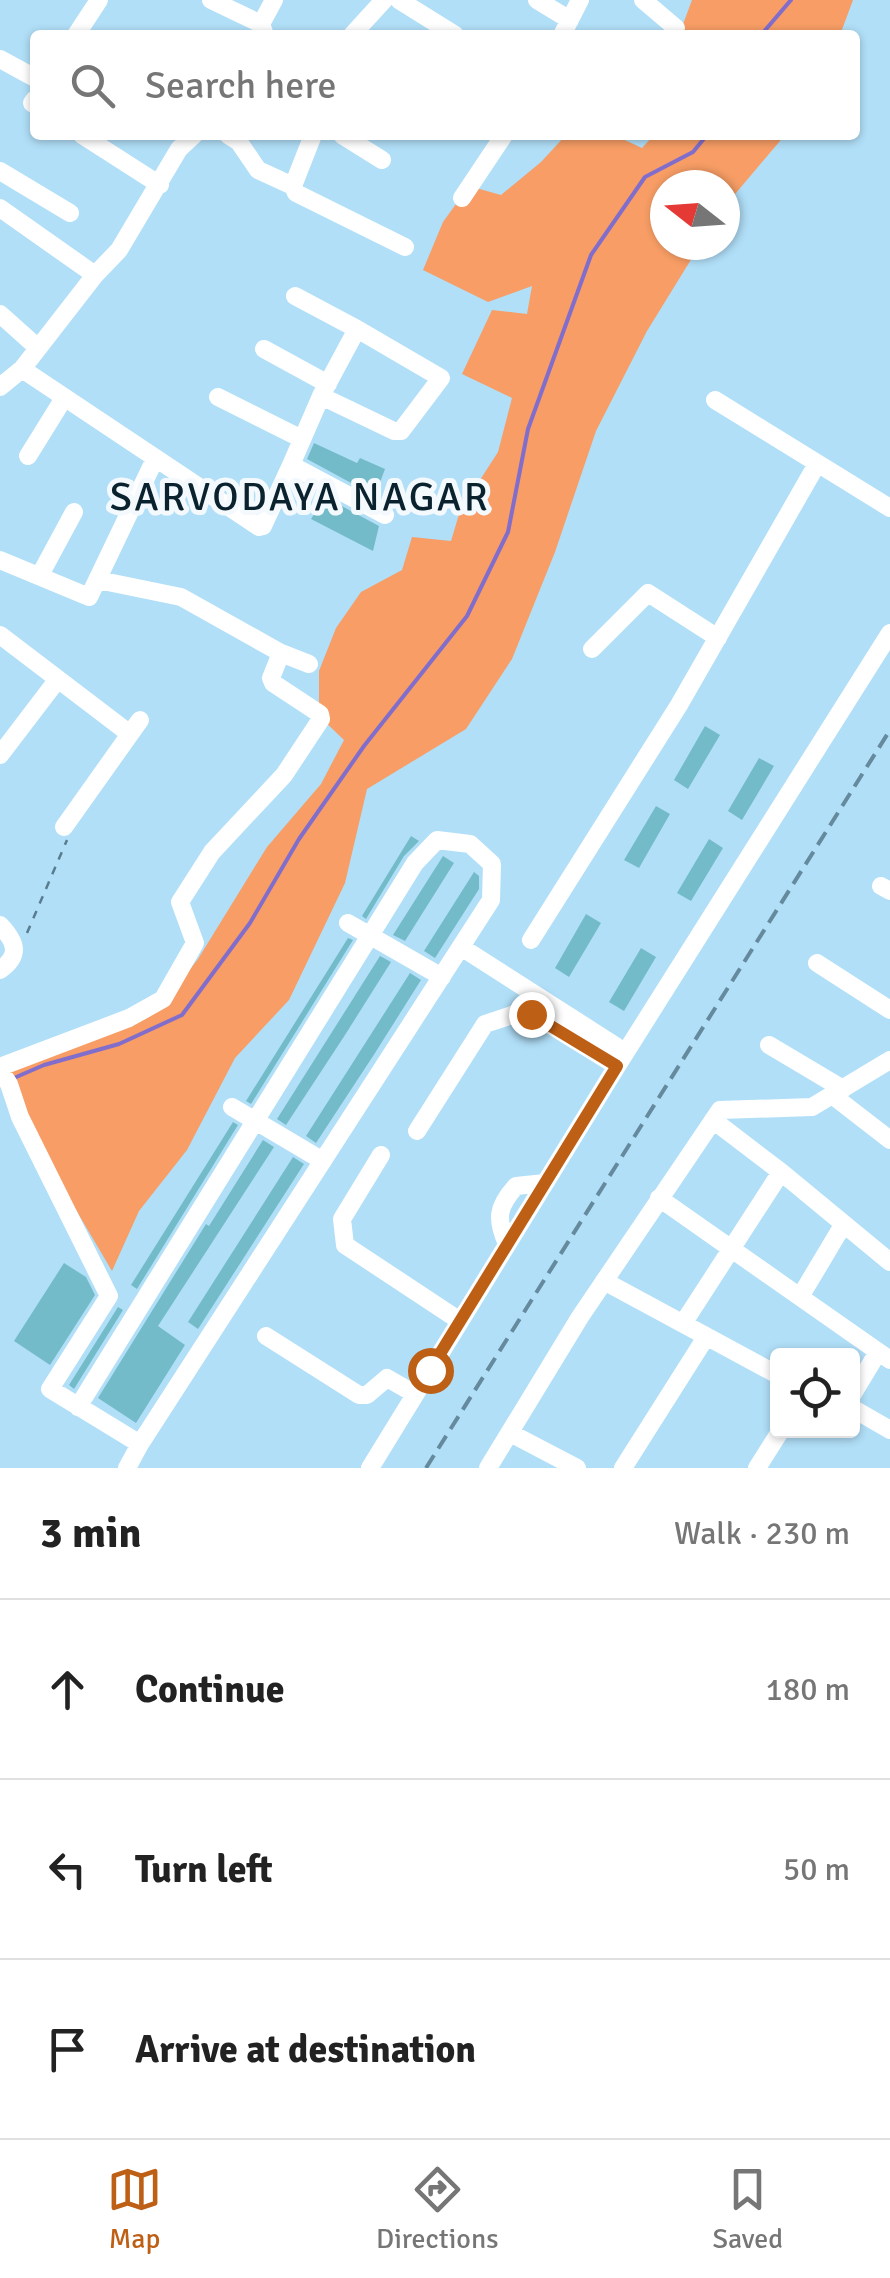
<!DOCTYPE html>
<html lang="en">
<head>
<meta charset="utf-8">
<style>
	body { margin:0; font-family:Signika,sans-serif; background:#f6f6f6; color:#222 }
	.controls { position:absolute; right:30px; bottom:30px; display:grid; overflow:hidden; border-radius:10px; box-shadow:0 2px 8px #0004 }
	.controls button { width:90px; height:90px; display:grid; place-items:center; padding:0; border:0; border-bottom:2px solid #e0e0e0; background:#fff; color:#222; font:50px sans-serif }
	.compass { position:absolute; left:650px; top:170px; width:90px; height:90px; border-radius:50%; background:#fff; box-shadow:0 2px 8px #0004; rotate:287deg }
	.stop { position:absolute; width:30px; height:30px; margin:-22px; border:8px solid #be5f16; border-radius:50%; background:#fff }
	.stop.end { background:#be5f16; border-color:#fff; box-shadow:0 2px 10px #0008 }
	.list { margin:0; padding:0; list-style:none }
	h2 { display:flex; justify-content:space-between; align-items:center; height:130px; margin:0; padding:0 40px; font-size:42px }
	h2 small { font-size:32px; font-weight:400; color:#767676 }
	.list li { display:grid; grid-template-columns:65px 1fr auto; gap:30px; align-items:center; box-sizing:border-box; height:180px; padding:0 40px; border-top:2px solid #e0e0e0 }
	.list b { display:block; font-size:38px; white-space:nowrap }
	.list em { font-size:32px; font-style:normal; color:#767676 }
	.icon { flex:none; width:55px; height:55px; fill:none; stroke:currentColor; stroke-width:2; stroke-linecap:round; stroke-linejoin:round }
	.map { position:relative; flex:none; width:890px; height:1468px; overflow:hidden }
	.search { position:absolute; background:#fff; box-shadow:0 2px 8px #0004; left:30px; right:30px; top:30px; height:110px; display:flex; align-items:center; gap:25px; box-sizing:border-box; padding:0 35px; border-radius:10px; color:#767676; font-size:38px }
	.sheet { height:670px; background:#fff }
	nav { display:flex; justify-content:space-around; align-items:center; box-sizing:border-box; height:140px; border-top:2px solid #e0e0e0; background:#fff; font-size:28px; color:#767676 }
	nav a { display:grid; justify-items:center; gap:5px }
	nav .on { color:#be5f16 }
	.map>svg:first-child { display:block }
	.green { fill:#f79d65 }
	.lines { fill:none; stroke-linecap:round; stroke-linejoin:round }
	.stream { stroke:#816dcb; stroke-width:4 }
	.building { fill:#74bbc9 }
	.path { stroke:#597c8e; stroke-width:2.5; stroke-dasharray:8 8; stroke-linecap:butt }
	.minor { stroke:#fff; stroke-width:18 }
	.rail { stroke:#668a9d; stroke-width:4; stroke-dasharray:15 8; stroke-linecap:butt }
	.route { stroke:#be5f16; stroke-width:12 }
	.labels { text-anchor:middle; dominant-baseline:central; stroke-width:10; stroke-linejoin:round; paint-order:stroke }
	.neighbourhood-label { font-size:40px; letter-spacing:2.5px; fill:#0a222e; stroke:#f4f9fd }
</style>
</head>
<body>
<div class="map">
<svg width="890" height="1468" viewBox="0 0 890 1468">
	<rect width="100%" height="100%" fill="#b1dff8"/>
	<!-- green -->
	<path class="green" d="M692,0H853L840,35H679Z
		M566,135H614L642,148L654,135H785L725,206V185H665V245H700L647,331L596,431L555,552L512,659L466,729L367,789L345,883L289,1000L235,1058L187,1150L139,1211L112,1271L56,1176L9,1072L157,1011L198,959L267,847L321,784L344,740L319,716V671L336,628L361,592L402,570L412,537L451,541L460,511L498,452L512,398L462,374L492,310L527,314L532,286L488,302L423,270L443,222L469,186L501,195L541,162Z"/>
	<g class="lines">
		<!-- stream -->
		<path class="stream" d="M761,35L791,0
			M14,1078L44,1065L119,1044L182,1015L250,923L299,839L364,746L467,616L508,532L528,429L591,255L645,177L693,152L707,135"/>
	</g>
	<!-- building -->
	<path class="building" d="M314,443L357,463L360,458L385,469L375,496L307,459Z
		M325,497L379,526L373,551L311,519Z
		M705,726L720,735L688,789L674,780Z
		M759,758L774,766L742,820L728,811Z
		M656,806L670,814L639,868L624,860Z
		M411,836L419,841L404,856L366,919L362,916Z
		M709,839L723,848L691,901L677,893Z
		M443,856L454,863L405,941L393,935Z
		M474,872L479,876V889L435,958L424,951Z
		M586,914L601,923L569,977L555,968Z
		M348,938L353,940L251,1104L246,1101Z
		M641,948L656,957L624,1011L609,1002Z
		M380,956L391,962L345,1035L286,1125L277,1119Z
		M410,973L421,980L375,1053L316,1143L306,1136Z
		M233,1122L238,1125L137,1289L131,1285Z
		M263,1140L274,1147L158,1326L185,1345L136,1423L98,1398L206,1224L209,1226Z
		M293,1157L304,1164L198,1329L188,1322Z
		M64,1263L86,1277L95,1295L50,1365L14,1341Z
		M118,1307L123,1310L74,1389L69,1385Z"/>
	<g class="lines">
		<!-- path -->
		<path class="path" d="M27,933L67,840"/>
		<!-- minor -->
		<path class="minor" d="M211,0L261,24
			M399,0L455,35
			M537,0L570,20
			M643,0L676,28
			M76,35L99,0
			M265,35L261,24L274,0
			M352,35L384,0
			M562,35L580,0
			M0,59L35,78
			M35,99L32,103L35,105
			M82,135L160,185
			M228,135L239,142L258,170L293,186L313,135
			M342,135L382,160
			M0,171L70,213
			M293,186L296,193L405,247
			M462,198L504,135
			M0,208L95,275
			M0,314L38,348
			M264,349L328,384
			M22,369L259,527L263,526L291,465L385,515
			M0,387L22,369L95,275L119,250L179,149L194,135
			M321,396L394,431H401L441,378L357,329
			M218,397L302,439
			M715,400L890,508
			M28,456L64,398
			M291,465L321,396L357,329L295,296
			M0,560L89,597L155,459
			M40,575L74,512
			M98,580L181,597L281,653L309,664
			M0,635L130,734
			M592,649L648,593L718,638
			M0,755L58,679
			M64,827L140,720
			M881,886L890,891
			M348,923L442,977
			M0,925C16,942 21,955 0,970
			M531,940L679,705L817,464
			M461,947L625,1052
			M817,963L890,1010
			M769,1045L843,1089
			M0,1067L129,1018L163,999L195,943L180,902L212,852L284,775L321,719L320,714L273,683L271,678L281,653
			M0,1070L9,1084L20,1117L109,1296L50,1389L140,1444L127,1468
			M832,1095L890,1140
			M232,1107L323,1161
			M713,1120L781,1172L890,1262
			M417,1131L485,1024L521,1012L531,1013L617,1066
			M381,1155L342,1219L345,1245L460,1321
			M659,1198L800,1297L843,1225
			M507,1244C496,1219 497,1207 516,1186L545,1183
			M604,1281L778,1375
			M800,1297L890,1360
			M684,1322L781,1172
			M266,1336L359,1395H367L387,1378L415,1394
			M852,1395L878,1352
			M78,1407L415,863L437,840L470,844L492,864L491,900L140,1444
			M852,1408L890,1430
			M510,1433L577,1468
			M370,1468L617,1066L890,633
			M488,1468L580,1317L720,1110L812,1107L890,1060
			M623,1468L706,1337
			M757,1468L781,1430"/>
		<!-- rail -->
		<path class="rail" d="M426,1468L890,730"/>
	</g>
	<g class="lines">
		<!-- route -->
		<path class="route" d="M430,1370L617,1066L531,1014"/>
	</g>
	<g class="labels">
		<!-- neighbourhood labels -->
		<g class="neighbourhood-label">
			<text x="300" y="497">SARVODAYA NAGAR</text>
		</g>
	</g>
</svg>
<div class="controls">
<button><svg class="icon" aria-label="locate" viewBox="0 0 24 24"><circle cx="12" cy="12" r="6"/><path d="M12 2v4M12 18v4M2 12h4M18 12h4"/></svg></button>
</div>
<svg class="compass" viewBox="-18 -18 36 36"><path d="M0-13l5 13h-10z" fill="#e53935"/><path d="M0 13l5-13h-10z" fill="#767676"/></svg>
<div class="stop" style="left:430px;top:1370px"></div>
<div class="stop end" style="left:531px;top:1014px"></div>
<div class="search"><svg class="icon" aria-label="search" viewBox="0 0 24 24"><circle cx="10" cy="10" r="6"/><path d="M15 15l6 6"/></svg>Search here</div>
</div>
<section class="sheet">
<h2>3 min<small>Walk · 230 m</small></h2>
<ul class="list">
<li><svg class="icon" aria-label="ahead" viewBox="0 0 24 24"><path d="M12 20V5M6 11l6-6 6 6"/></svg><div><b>Continue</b></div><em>180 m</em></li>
<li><svg class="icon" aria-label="left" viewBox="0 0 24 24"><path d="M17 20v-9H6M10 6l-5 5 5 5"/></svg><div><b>Turn left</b></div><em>50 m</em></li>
<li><svg class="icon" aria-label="arrive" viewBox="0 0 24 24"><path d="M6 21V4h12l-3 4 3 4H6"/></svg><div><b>Arrive at destination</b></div></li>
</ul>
</section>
<nav>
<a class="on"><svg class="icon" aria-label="map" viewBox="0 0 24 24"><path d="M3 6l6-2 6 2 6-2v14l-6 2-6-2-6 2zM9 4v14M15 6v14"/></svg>Map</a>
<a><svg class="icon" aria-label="directions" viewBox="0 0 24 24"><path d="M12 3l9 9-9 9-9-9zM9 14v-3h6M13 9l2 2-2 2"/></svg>Directions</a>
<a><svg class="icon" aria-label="saved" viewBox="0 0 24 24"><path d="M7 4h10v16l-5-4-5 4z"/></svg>Saved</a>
</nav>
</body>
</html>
